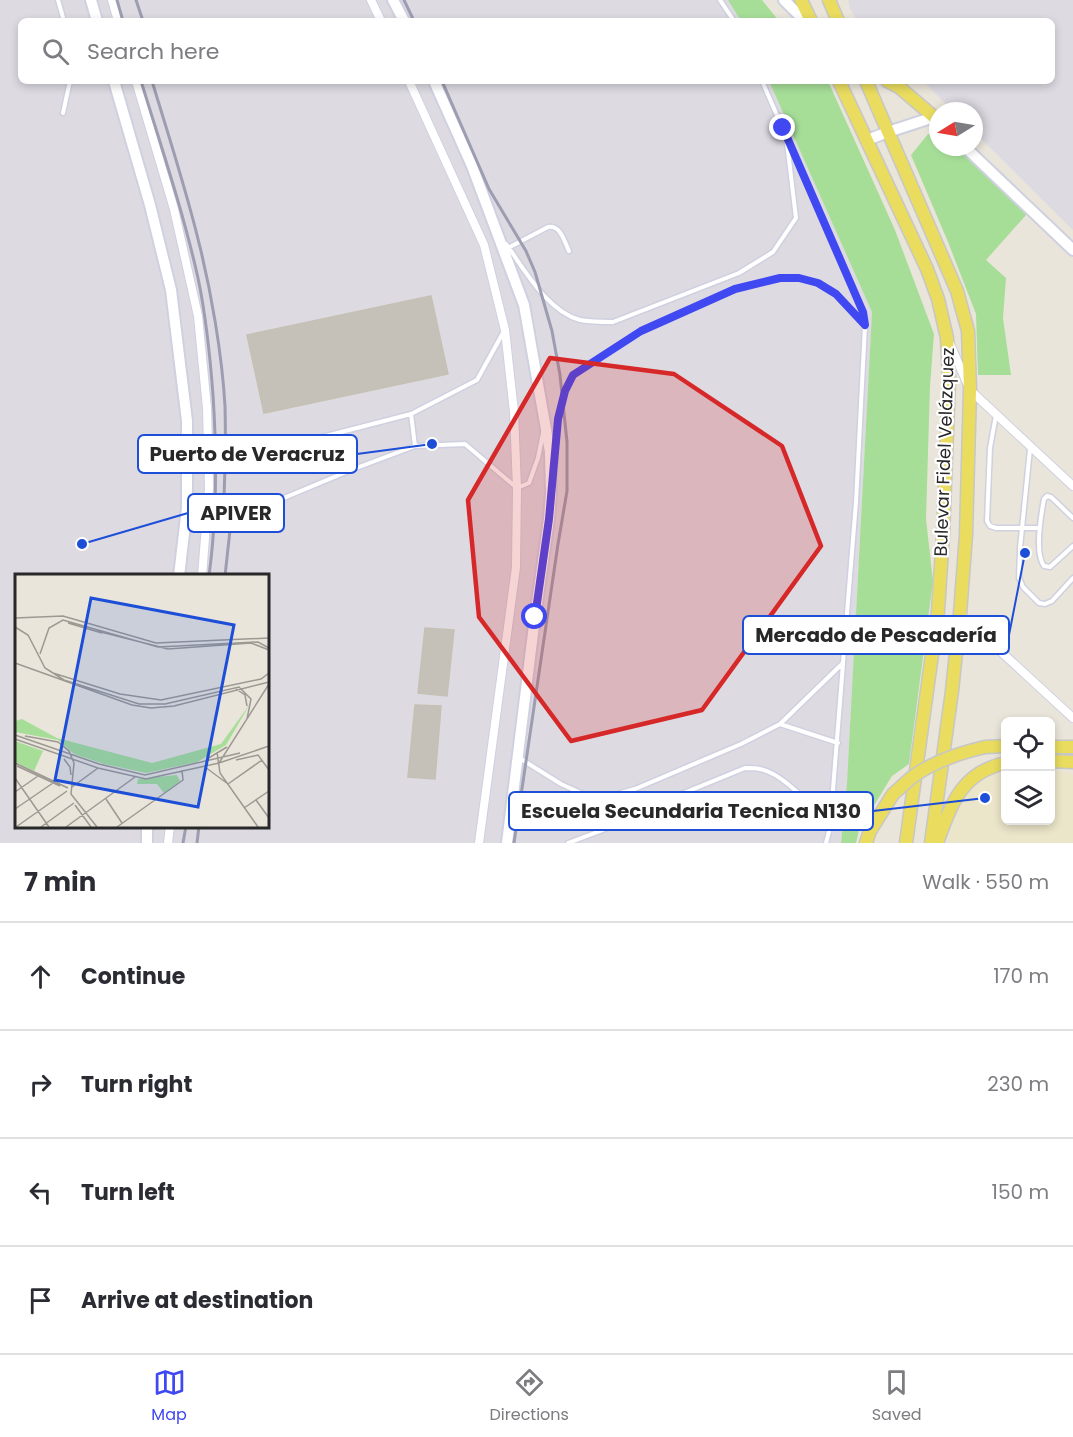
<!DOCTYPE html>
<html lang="en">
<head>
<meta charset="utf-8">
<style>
	body { margin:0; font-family:Poppins,sans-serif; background:#f2f2f3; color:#2b2b33 }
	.controls { position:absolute; right:18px; bottom:18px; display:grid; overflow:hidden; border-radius:9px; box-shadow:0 3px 9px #0003 }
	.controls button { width:54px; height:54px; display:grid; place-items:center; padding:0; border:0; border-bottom:2px solid #e1e1e2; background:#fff; color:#2b2b33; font:30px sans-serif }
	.compass { position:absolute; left:929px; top:102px; width:54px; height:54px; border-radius:50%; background:#fff; box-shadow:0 3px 9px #0003; rotate:259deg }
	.stop { position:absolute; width:18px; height:18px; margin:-14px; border:4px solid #4048f1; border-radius:50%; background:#fff }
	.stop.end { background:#4048f1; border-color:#fff; box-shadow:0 2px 6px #0008 }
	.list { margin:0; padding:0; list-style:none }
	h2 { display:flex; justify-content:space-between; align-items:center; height:78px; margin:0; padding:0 24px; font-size:26px }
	h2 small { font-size:20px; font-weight:400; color:#7c7c81 }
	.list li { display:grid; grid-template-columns:39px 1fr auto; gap:18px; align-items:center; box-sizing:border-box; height:108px; padding:0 24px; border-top:2px solid #e1e1e2 }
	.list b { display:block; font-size:22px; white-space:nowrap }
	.list em { font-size:20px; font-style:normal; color:#7c7c81 }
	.icon { flex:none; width:33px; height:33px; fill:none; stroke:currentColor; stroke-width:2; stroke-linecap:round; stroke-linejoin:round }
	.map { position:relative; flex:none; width:1073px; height:843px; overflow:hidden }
	.search { position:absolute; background:#fff; box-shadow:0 3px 9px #0003; left:18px; right:18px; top:18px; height:66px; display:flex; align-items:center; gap:15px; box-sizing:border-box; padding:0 21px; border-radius:9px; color:#7c7c81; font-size:22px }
	.sheet { height:510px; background:#fff }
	nav { display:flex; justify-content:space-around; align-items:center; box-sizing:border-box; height:84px; border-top:2px solid #e1e1e2; background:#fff; font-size:16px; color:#7c7c81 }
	nav a { display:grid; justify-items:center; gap:3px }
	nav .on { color:#4048f1 }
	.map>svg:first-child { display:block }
	.industrial { fill:#dddae2; fill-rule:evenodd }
	.education { fill:#ebe5c9 }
	.green { fill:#a6de98 }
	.building { fill:#c5c1b9; stroke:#c4c1b4; stroke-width:1.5 }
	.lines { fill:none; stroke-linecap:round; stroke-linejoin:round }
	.service-casing { stroke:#cfd0e0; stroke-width:7 }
	.minor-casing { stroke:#cfd0e0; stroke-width:10 }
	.tertiary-casing { stroke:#cfd0e0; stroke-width:14 }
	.primary-casing { stroke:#c7c7c7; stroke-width:15 }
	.service { stroke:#fff; stroke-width:4 }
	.minor { stroke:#fff; stroke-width:8 }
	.tertiary { stroke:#fff; stroke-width:10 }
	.primary { stroke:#e9dc5f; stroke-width:12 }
	.rail { stroke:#9d9db1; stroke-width:3 }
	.primary-bridge-casing { stroke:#c7c7c7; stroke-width:15; stroke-linecap:butt }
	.primary-bridge { stroke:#e9dc5f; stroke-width:12 }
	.route { stroke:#4048f1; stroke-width:8 }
	.marked { fill:#d62828; fill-opacity:0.2; stroke:#d62828; stroke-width:4.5; stroke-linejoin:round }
	.labels { text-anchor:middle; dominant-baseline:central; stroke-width:4.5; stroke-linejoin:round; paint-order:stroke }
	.street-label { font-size:18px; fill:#282828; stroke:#fff }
	.inset-road { fill:none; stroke:#9c9993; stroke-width:1.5 }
	.view { fill:#1d4ed8; fill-opacity:0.15; stroke:#1d4ed8; stroke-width:3 }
	.inset-edge { fill:none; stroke:#282828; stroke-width:3 }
	.leader { fill:none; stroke:#1d4ed8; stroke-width:2 }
	.callout-dot { fill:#1d4ed8; stroke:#fff; stroke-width:2 }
	.callout { fill:#fff; stroke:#1d4ed8; stroke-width:2 }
	.callout-label { font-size:20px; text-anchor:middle; font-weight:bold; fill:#282828 }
</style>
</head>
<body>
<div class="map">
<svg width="1073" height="843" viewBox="0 0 1073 843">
	<rect width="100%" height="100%" fill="#eae5da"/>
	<!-- industrial -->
	<path class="industrial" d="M0,0H728L741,21H21V81H769L872,312L847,783L841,843H0ZM16,576H267V826H16Z
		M848,0H1073V230L974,132V111H953L923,81H1052V21H857L850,8Z"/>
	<!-- education -->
	<path class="education" d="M1051,770L1069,772L1073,775V843H948L957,807L973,788L995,774L1005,772L1006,820H1050Z"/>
	<!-- green -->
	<path class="green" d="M728,0H762L779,21H741Z
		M769,81H828L895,230L934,334L930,386L926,519L933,581L909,764L892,776L859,830L856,843H841L847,783L872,312Z
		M938,133V147H957L1027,214L986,260L1006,278L1003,318L1011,375H978L976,314L948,242L911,155L928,134Z"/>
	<!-- building -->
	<path class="building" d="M431,296L448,374L264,413L247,335Z
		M425,628L454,630L447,696L418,693Z
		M415,705L441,706L435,779L408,777Z"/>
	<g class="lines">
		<defs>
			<path id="service" d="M58,0L64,21
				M720,0L734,21
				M63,113L70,81
				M506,244C525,270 547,311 580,320C591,322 602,322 613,322L739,273L773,252L796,218L787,143
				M508,248L548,227C561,225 564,241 569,251
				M411,414L415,446
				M996,415L990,448L987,521L990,526L996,528H1039
				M251,442L266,443L318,438L411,414L477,380L504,331
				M1030,449L1020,548L1019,578L1023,587L1039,603L1045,604L1052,601L1073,578
				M555,453L558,419L565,391L573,375L641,331L735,289L780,278H799L818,283L836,294L865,325
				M243,515L351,470L415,446L465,444L517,488L529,483L538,458L543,433
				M1073,518L1051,497L1047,496L1044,499C1041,515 1034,553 1044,566L1050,567L1073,546
				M780,724L838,743
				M521,759L561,784L596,800L635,789L741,744L780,724L843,663L856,502L865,325L863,312L762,81
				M596,800L608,828
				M830,827L843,664
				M568,843L608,828L652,806L745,768C750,768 755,768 760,769C785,774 814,809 830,828L826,843"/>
			<path id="minor" d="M112,0L118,21
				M371,0L381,21
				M136,81L174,209L198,316L207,408L209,488L202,576
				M409,81L484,245L505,330L514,412L517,488L516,567L479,843
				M950,344L970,390L1073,486
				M960,614L1073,718
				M168,843L170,826"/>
			<path id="tertiary" d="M91,0L97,21
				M393,0L404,21
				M784,0L805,21
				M114,81L150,205L171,290L187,421V508L179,576
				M434,81L472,166L524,305L550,452L551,493L549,519L535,617L507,843
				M867,140L888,132L934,117L938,121
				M965,147L1073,250
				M147,843V826"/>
			<path id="primary" d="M801,0L811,21
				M829,0L838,21
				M839,81L927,269L938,299L947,338L949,379L943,534L938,611L906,843
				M866,81L957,291L968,331L970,390L966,535L960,614L952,691L931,843
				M887,81L899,87L934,117
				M985,747L1006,746
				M1050,747H1073
				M1050,761L1073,762
				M866,843L870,831L893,794
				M937,843C951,805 961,772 1006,763"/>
		</defs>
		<!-- service casing -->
		<use href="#service" class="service-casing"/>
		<!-- minor casing -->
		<use href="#minor" class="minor-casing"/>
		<!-- tertiary casing -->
		<use href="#tertiary" class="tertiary-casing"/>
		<!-- primary casing -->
		<use href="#primary" class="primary-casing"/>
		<!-- service -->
		<use href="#service" class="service"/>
		<!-- minor -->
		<use href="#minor" class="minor"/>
		<!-- tertiary -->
		<use href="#tertiary" class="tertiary"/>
		<!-- primary -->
		<use href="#primary" class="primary"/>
		<!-- rail -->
		<path class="rail" d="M117,0L123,21
			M136,0L143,21
			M404,0L414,21
			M141,81C161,146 183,211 198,278C206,316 210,355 213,395C217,455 217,516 209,576
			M152,81C168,134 185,186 198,239C211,290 222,354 225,406C226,443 225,480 223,516
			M442,81L489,189L526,251L535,272L552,331L560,375L567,442V491L558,544L514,843
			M225,576L231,521L232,501
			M183,843L186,826
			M197,843L199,826"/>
		<defs>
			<path id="primary-bridge" d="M893,794C899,789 905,783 911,778C932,762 959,753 985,747"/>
		</defs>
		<!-- primary-bridge casing -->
		<use href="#primary-bridge" class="primary-bridge-casing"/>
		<!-- primary-bridge -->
		<use href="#primary-bridge" class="primary-bridge"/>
	</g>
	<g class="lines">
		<!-- route -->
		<path class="route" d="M535,617L549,519L558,419L565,391L573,375L641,331L735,289L780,278H799L818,283L836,294L865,325L863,312L783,128"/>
	</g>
	<!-- marked area -->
	<path class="marked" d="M550,358L674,374L782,446L821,546L702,710L571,741L479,617L468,500Z"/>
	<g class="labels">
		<!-- street labels -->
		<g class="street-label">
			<text transform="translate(944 452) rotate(-88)">Bulevar Fidel Velázquez</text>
		</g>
	</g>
	<!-- overview -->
	<g transform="translate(15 574)">
		<rect width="254" height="254" fill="#eae5da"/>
		<path d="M235,130L211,171L182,188L131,199L89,190L59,180L43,166L0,158V147L7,145L42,164L137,189L206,170ZM0,167L28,177L19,197L0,188ZM162,201L165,207L149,219L142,210H122L123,205Z" fill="#a6de98"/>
		<path class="inset-road" d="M0,44L48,42L141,69L254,64M53,49L87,59M0,53L13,61L30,94L49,106L124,130H150L224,113L236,125L232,145M82,57L153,75L236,69L254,76M25,80L34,54L48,46L143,73L243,68L254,74M0,89L117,131L136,134L159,132L254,108M38,99L105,120L146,126L246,105L254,99M221,115L230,121L232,132M0,161L84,190L130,201L225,179M10,162L43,168L54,177L59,189L56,220L82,253M0,165L83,194L131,205L204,189L254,172M202,178L205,199L243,253M49,185L55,193L56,201M192,185L212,173M221,186L243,181L254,196M0,189L53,214M204,189L254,110M2,192L45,212M190,193L213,210M0,204L34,253M213,210L247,186M57,213L83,194M0,218L23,202M91,225L107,249M241,226L254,244M60,231L76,253M229,234L254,217M0,235L38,209M1,253L52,217M26,253L59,229M51,253L120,203M102,253L168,206L167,196"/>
		<path class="view" d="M76,24L219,51L183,233L40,206Z"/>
		<rect width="254" height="254" class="inset-edge"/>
	</g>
	<!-- callouts -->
	<path class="leader" d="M432 444L357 454M82 544L188 513M1025 553L1009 635M985 798L873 811"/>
	<g class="callout-dot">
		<circle cx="432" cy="444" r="6"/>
		<circle cx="82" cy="544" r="6"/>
		<circle cx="1025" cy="553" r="6"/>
		<circle cx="985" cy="798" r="6"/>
	</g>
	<g class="callout">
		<rect x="138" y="435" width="219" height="38" rx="6"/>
		<rect x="188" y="494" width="96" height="38" rx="6"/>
		<rect x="743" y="616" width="266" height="38" rx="6"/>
		<rect x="509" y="792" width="364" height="38" rx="6"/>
	</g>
	<g class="callout-label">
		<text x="247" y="461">Puerto de Veracruz</text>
		<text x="236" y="520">APIVER</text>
		<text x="876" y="642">Mercado de Pescadería</text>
		<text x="691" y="818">Escuela Secundaria Tecnica N130</text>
	</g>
</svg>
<div class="controls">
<button><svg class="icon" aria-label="locate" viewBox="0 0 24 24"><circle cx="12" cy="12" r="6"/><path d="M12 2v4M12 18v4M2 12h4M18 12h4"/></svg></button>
<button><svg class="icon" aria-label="layers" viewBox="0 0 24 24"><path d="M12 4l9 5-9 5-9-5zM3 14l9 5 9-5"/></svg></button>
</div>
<svg class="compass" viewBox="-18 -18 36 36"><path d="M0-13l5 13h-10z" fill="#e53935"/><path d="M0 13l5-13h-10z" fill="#7c7c81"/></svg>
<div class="stop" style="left:535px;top:617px"></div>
<div class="stop end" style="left:783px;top:128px"></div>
<div class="search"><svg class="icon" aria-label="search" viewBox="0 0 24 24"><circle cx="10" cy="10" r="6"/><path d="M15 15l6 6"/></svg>Search here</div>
</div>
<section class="sheet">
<h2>7 min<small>Walk · 550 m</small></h2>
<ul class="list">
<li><svg class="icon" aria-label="ahead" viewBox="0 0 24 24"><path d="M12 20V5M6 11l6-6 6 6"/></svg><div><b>Continue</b></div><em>170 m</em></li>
<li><svg class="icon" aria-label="right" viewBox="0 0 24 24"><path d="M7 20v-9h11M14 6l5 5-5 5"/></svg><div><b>Turn right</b></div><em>230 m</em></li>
<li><svg class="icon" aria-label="left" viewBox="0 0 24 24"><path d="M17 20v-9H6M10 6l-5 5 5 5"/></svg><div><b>Turn left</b></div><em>150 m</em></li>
<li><svg class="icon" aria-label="arrive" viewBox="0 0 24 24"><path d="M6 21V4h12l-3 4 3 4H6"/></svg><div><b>Arrive at destination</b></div></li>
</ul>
</section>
<nav>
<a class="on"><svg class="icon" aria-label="map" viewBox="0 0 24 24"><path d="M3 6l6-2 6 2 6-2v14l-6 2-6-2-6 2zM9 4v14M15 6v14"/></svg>Map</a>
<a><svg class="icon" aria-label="directions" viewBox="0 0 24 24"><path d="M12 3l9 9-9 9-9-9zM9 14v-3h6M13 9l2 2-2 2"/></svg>Directions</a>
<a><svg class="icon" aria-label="saved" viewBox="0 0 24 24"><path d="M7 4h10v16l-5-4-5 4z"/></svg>Saved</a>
</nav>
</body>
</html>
